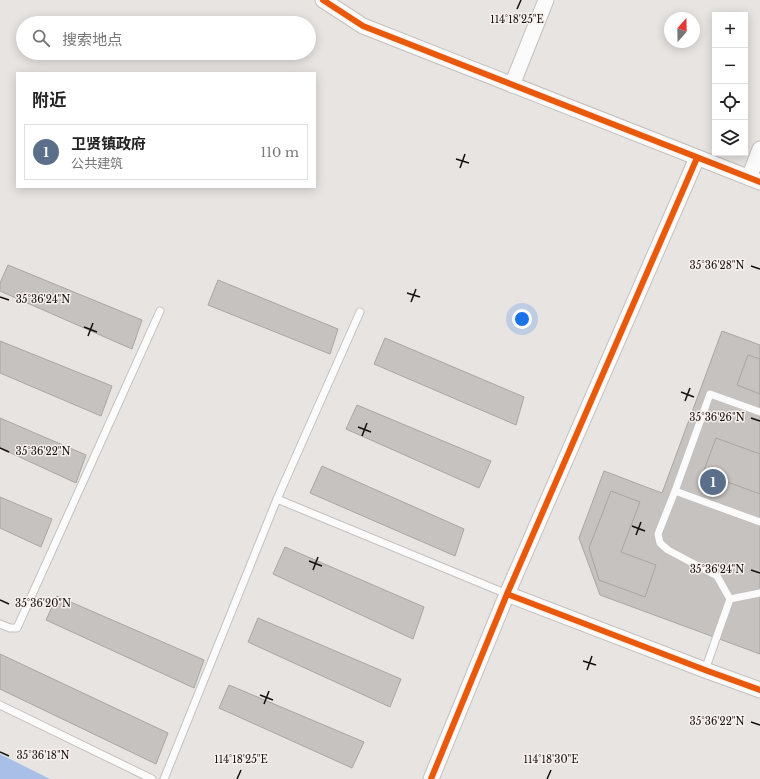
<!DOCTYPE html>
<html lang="zh">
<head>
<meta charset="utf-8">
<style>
	body { margin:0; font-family:"Libre Baskerville","Noto Sans SC",serif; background:#f2f2f2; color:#222 }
	.controls { position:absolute; right:12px; top:12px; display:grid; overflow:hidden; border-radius:0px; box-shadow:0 2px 10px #0003 }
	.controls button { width:36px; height:36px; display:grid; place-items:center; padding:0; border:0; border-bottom:1px solid #e0e0e0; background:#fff; color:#222; font:20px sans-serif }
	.compass { position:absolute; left:664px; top:12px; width:36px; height:36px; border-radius:50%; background:#fff; box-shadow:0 2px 10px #0003; rotate:20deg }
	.you { position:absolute; left:522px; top:319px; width:14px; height:14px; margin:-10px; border:3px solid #fff; border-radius:50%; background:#1a73e8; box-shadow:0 0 0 6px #1a73e833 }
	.badge { display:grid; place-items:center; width:26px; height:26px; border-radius:50%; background:#0f766e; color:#fff; font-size:13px; font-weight:700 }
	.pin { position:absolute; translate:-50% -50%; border:2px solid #fff; box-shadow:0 1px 4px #0006 }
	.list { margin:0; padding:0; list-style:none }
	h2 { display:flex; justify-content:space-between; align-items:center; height:52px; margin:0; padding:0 16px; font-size:17px }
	h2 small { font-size:13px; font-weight:400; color:#767676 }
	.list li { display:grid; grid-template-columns:26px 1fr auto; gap:12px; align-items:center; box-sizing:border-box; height:56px; margin:0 8px 8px; padding:0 8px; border:1px solid #e0e0e0; border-radius:0px }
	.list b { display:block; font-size:15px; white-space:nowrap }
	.list p { margin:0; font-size:13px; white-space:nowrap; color:#767676 }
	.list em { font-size:13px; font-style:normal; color:#767676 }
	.icon { flex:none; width:22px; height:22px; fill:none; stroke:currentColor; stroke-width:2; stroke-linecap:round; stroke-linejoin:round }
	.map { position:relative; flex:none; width:760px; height:779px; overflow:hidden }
	.search { position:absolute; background:#fff; box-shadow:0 2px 10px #0003; left:16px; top:16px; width:300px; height:44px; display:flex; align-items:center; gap:10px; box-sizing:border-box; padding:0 14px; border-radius:22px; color:#767676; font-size:15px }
	.panel { position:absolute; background:#fff; box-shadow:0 2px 10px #0003; left:16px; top:72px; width:300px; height:116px; border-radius:0px }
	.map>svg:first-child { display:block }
	.water { fill:#aabfe7 }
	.building { fill:#c5c2c0; stroke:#a8a5a3 }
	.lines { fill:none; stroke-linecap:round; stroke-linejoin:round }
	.service-casing { stroke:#c3c0be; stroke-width:9 }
	.minor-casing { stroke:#c3c0be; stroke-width:17 }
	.service { stroke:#fcfbfb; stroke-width:7 }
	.minor { stroke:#fcfbfb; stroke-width:15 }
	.cycleway-casing { stroke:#f8f0ec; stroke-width:8 }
	.cycleway { stroke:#e8590c; stroke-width:6 }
	.ticks { fill:none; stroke:#13100f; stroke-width:1.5 }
	.ticks-label { font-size:10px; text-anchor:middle; fill:#13100f; stroke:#f8f0ec; stroke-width:3; stroke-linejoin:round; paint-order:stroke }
</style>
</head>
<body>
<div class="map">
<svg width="760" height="779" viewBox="0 0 760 779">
	<rect width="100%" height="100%" fill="#e8e4e2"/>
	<!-- water -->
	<path class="water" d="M0,754L50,779H0Z"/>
	<!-- building -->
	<path class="building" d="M8,265L142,320L132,349L0,291V283Z
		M218,280L338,329L330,354L208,305Z
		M722,331L760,345V654L600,595L579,538L604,471L662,493Z
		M385,338L524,397L516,425L374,364Z
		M0,341L112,386L101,416L0,373Z
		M748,355L760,359V394L737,385Z
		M357,405L491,461L479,488L346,429Z
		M0,418L86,455L76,483L0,448Z
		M716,438L760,454V494L703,473Z
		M322,466L464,529L455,556L310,493Z
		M611,491L640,502L621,552L656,565L645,597L599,580L589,548Z
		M0,497L52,519L41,547L0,528Z
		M285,547L424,607L413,639L273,574Z
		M57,596L204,660L194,688L46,620Z
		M258,618L401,679L390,707L248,642Z
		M0,654L168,733L156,764L0,689Z
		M229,685L364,742L352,768L219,708Z"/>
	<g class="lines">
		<defs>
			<path id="service" d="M760,412L710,394L675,491L760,522
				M675,491L658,534L660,543L668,550L717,576L730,599L760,593
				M277,499L507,594
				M0,624L10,628H17L160,311
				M705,670L730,599
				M0,705L152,779
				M164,779L277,499L360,312"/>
			<path id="minor" d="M323,0L363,26L760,182
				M512,85L546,0
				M749,178L760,149
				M507,594L705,670L760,690
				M431,779L507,594L697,158"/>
		</defs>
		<!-- service casing -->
		<use href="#service" class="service-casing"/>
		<!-- minor casing -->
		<use href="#minor" class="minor-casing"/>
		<!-- service -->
		<use href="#service" class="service"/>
		<!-- minor -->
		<use href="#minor" class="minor"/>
		<defs>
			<path id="cycleway" d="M323,0L363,26L760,182
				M507,594L705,670L760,690
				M431,779L507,594L697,158"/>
		</defs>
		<!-- cycleway casing -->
		<use href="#cycleway" class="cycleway-casing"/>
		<!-- cycleway -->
		<use href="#cycleway" class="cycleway"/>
	</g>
	<!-- ticks -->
	<path class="ticks" d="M517,9L521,0M456,159L469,163M460,168L465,154M751,266L760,269M407,293L420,297M0,297L9,300M411,302L416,289M84,327L97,332M88,336L93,323M681,392L694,397M685,401L690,388M751,418L760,421M358,427L371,432M362,436L367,423M0,448L9,452M632,526L645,531M636,535L641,522M309,561L322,566M313,570L318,557M751,570L760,573M0,600L9,604M583,661L596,665M587,670L592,656M260,695L273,700M264,704L269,691M751,722L760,725M0,752L9,756M237,779L241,770M547,779L551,770"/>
	<g class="ticks-label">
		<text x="517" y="23">114°18'25"E</text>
		<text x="717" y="269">35°36'28"N</text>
		<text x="43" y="303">35°36'24"N</text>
		<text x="717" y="421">35°36'26"N</text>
		<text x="43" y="455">35°36'22"N</text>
		<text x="717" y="573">35°36'24"N</text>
		<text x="43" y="607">35°36'20"N</text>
		<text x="717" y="725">35°36'22"N</text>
		<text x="43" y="759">35°36'18"N</text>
		<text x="241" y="763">114°18'25"E</text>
		<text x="551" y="763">114°18'30"E</text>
	</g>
</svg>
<div class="controls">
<button>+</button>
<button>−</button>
<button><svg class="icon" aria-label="locate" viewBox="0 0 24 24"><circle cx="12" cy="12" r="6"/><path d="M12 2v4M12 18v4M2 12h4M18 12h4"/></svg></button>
<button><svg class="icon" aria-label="layers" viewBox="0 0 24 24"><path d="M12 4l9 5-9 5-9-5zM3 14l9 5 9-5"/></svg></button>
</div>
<svg class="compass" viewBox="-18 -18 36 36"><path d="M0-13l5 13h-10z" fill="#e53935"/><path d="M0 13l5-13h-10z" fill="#767676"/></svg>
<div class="you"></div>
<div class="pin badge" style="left:713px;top:482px;background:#5c6f8a">1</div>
<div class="search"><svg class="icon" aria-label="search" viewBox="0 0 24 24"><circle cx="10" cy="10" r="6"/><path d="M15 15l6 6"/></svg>搜索地点</div>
<section class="panel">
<h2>附近<small></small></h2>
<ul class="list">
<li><span class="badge" style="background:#5c6f8a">1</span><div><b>卫贤镇政府</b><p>公共建筑</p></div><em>110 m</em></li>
</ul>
</section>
</div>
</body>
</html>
